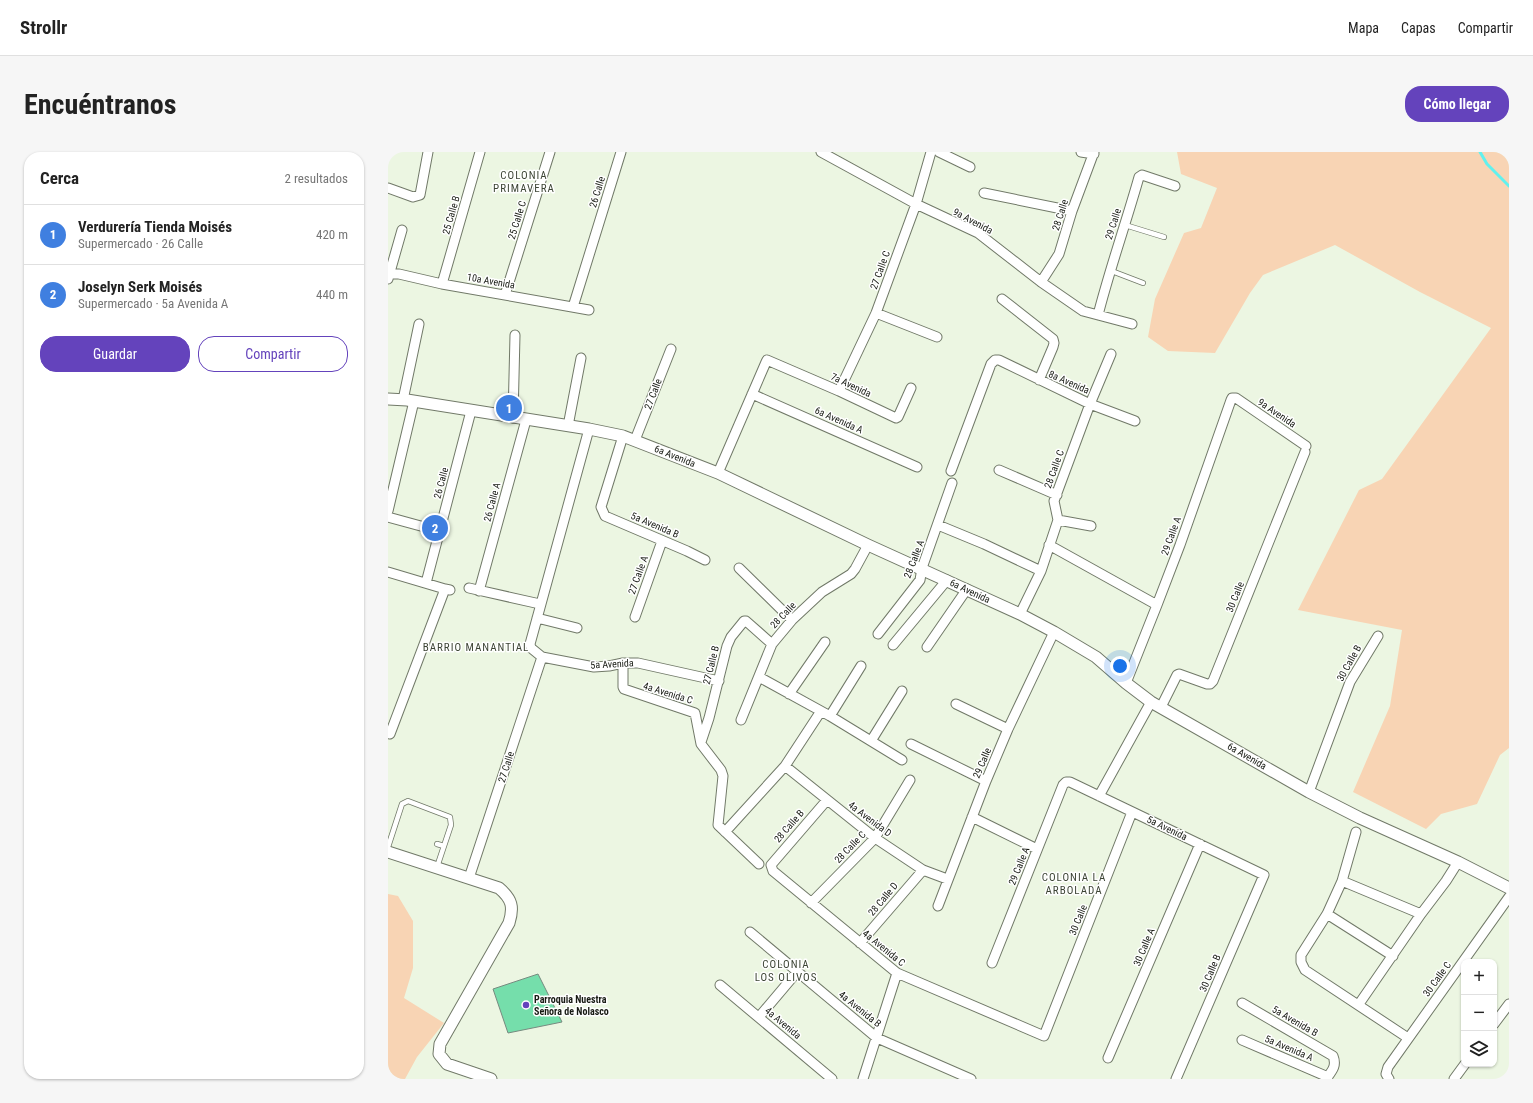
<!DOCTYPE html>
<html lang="es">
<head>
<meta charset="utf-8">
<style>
	body { margin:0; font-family:"Roboto Condensed",sans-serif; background:#f6f6f6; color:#222 }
	.controls { position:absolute; right:12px; bottom:12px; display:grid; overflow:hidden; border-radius:8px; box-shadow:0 1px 3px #0004 }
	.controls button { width:36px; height:36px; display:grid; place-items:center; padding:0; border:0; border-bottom:1px solid #e0e0e0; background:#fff; color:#222; font:20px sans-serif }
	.you { position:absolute; left:732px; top:514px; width:14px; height:14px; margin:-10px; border:3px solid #fff; border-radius:50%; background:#1a73e8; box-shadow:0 0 0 6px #1a73e833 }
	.badge { display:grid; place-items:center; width:26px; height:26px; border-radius:50%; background:#6443bc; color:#fff; font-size:13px; font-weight:700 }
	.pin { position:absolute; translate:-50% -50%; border:2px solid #fff; box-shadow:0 1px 4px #0006 }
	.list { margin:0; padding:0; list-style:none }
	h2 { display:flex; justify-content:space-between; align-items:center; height:52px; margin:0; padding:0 16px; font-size:17px }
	h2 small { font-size:13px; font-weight:400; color:#767676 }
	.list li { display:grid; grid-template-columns:26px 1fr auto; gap:12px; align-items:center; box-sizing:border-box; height:60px; padding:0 16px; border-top:1px solid #e0e0e0 }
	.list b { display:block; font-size:15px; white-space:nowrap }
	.list p { margin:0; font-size:13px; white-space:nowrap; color:#767676 }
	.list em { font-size:13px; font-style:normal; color:#767676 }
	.actions { display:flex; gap:8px; padding:12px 16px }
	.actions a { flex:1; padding:9px 0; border:1px solid #6443bc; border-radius:16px; text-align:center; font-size:14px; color:#6443bc }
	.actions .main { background:#6443bc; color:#fff }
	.icon { flex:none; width:22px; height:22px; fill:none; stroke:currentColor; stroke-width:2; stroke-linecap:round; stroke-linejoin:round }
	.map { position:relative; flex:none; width:1121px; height:927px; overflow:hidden; border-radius:16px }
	header { display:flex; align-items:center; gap:24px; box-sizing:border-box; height:56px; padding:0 20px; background:#fff; border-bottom:1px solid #e0e0e0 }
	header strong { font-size:19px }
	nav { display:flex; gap:22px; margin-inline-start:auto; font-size:14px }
	.intro { display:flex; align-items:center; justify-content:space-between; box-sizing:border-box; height:96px; padding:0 24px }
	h1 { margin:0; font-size:28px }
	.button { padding:10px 18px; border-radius:16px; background:#6443bc; color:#fff; font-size:14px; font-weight:700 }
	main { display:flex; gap:24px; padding:0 24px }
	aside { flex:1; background:#fff; border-radius:16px; box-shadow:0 1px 3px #0004 }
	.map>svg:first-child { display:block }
	.green { fill:#f8d4b4 }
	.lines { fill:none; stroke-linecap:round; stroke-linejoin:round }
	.stream { stroke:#61f1ee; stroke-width:3 }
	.building { fill:#75deab; stroke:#768a7f }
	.service-casing { stroke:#717968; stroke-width:6 }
	.minor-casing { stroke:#717968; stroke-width:11 }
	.tertiary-casing { stroke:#717968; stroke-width:13 }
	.service { stroke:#fff; stroke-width:4.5 }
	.minor { stroke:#fff; stroke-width:9 }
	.tertiary { stroke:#fff; stroke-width:11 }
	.poi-dot { fill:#6443bc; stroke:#fff; stroke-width:1.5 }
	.labels { text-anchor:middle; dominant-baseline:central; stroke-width:3; stroke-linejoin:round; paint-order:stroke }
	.street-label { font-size:10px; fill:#171a13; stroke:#fff }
	.poi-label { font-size:10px; font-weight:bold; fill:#171a13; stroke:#fff; text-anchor:start }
	.neighbourhood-label { font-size:11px; letter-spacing:1px; fill:#3c4434; stroke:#fff }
</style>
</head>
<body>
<header>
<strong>Strollr</strong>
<nav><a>Mapa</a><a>Capas</a><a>Compartir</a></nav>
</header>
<div class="intro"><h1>Encuéntranos</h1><a class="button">Cómo llegar</a></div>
<main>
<aside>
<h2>Cerca<small>2 resultados</small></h2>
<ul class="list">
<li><span class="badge" style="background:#3f7fe0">1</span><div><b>Verdurería Tienda Moisés</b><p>Supermercado · 26 Calle</p></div><em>420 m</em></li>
<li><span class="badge" style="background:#3f7fe0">2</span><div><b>Joselyn Serk Moisés</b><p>Supermercado · 5a Avenida A</p></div><em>440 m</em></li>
</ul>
<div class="actions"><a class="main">Guardar</a><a>Compartir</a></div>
</aside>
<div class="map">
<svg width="1121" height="927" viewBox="0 0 1121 927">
	<rect width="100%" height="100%" fill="#ecf6e2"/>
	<!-- green -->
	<path class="green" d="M789,0H1121V596L1112,603L1089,652L1053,662L1038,677L965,640L1002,554L1014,478L910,458L971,338L994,327L1103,176L1032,140L947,93L875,123L862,141L827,201L780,199L760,185L767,147L796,81L813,76L829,36L793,22Z
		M0,742L10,744L25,769V816L16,846L56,871L29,905L17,927H0Z"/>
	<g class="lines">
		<!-- stream -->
		<path class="stream" d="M1092,0L1099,12L1121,34"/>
	</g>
	<!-- building -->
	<path class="building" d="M150,822L174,870L120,881L105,837Z"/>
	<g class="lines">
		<defs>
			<path id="service" d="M737,73L776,85
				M721,118L755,131
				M49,692L56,694
				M0,695L14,652L20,649L62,665L63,673L49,715"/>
			<path id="minor" d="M433,0L528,52L590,81L653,130L695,159L744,172
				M551,0L582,15
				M693,0L706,2
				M0,36L25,45L32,43L40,0
				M596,41L684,59
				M1,122H11L54,132L201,158
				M0,127L14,78
				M653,130L671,102L684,59L706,0
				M54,132L92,0
				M117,143L162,0
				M614,147L665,187L666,191L665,195L651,228
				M185,155L233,0
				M488,161L549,185
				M710,163C722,116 738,71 751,25L754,23L787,34
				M451,239L488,161L528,52L543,0
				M364,242L529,315
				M15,248L31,172
				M125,266L127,183
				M180,274L193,206
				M201,277L142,492L143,496L154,505L206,515L221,514L235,511H250L331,529
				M235,284L213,355L217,364L299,399L317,408
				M247,288L283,197
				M611,318L669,343
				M563,319L603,212L607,208H611L702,252L747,269
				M330,321L378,210L379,208L451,239L508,266L510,265L523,236
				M0,359L26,249
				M0,365L51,379
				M670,368L703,374
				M550,373L596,392L653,419
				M661,393L769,453
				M351,416L404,468
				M0,420L57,437
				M38,431L83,259
				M81,436L152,452
				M91,439L138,268
				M632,462L653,419L670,368L666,349L702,252L723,202
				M247,465L274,389
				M149,466L189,476
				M490,482L532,428L534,416L564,331
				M505,493L559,428
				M539,495L579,437
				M235,511V535L236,537L307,561L313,592L333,618L335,624L330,673L371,712
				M371,525L442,564L514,608
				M738,531L769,453L792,393L843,248L844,246H848L918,294
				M401,542L437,490
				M568,552L620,577
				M773,555L789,523L791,522L819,532H822L825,529L917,300
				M442,564L473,514
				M353,568L384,492L404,468L434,440L463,422L467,417L480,393
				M2,582L57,437L62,438
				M483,589L514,539
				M313,590L321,566L339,494L343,485L356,469H358L384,492
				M523,592L598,629
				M397,614L487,686L535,718L559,727
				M921,640L962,530L990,484
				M711,644L763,550
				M439,648L383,713L385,719L509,821L656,884L744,660
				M584,665L649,697
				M337,680L397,614L433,559
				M968,680L954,729L939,762L913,803V810L917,818L1020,886
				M81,726L154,505
				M954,729L1033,762
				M423,751L487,686L522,628
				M550,754L598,629L620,577L666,480
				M939,762L1005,804
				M362,780L489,886L583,927
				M472,791L535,718
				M604,811L675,633L678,630H682L876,723L788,927
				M332,833L444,927
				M854,851L945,904C949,914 944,919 938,927
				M971,852L1033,762L1058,729L1070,710
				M371,865L409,820
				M1106,872L1121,852
				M854,888L940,925
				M720,906L812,692
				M475,927L509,821
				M1001,927L998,922L1000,915L1121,745
				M1066,927L1077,912"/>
			<path id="tertiary" d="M0,247L19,248L201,277L235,284L330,321L480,393L632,462L666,480L708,505L738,531L763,550L921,640L972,666L1070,710L1121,736
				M0,700L111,736C124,747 126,755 121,771L52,892L51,902L59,912L103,927"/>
		</defs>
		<!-- service casing -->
		<use href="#service" class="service-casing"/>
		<!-- minor casing -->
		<use href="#minor" class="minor-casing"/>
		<!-- tertiary casing -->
		<use href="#tertiary" class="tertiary-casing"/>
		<!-- service -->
		<use href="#service" class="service"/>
		<!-- minor -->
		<use href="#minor" class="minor"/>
		<!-- tertiary -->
		<use href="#tertiary" class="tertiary"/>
	</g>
	<!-- markers -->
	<circle class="poi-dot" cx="138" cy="853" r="4"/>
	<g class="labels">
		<!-- street labels -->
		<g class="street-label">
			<text transform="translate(209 40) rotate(-73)">26 Calle</text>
			<text transform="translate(63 63) rotate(-74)">25 Calle B</text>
			<text transform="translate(672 63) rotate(-72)">28 Calle</text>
			<text transform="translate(129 68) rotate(-73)">25 Calle C</text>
			<text transform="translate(585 69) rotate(28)">9a Avenida</text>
			<text transform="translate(725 72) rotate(-72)">29 Calle</text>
			<text transform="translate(492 118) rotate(-70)">27 Calle C</text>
			<text transform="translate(103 129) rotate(10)">10a Avenida</text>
			<text transform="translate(681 230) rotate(24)">8a Avenida</text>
			<text transform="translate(463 233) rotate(25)">7a Avenida</text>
			<text transform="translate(265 242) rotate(-69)">27 Calle</text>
			<text transform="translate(889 261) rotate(34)">9a Avenida</text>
			<text transform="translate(451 268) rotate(24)">6a Avenida A</text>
			<text transform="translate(287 304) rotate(22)">6a Avenida</text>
			<text transform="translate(666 317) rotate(-70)">28 Calle C</text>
			<text transform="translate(53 331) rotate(-75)">26 Calle</text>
			<text transform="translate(104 350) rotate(-75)">26 Calle A</text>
			<text transform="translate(267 373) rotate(23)">5a Avenida B</text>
			<text transform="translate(783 384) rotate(-70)">29 Calle A</text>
			<text transform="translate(526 407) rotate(-69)">28 Calle A</text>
			<text transform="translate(250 423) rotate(-70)">27 Calle A</text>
			<text transform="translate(582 439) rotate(25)">6a Avenida</text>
			<text transform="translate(847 445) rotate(-68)">30 Calle</text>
			<text transform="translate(395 463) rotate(-46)">28 Calle</text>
			<text transform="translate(961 511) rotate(-61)">30 Calle B</text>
			<text transform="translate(224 512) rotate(-3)">5a Avenida</text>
			<text transform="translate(323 513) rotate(-76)">27 Calle B</text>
			<text transform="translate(280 541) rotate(17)">4a Avenida C</text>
			<text transform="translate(859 604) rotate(30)">6a Avenida</text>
			<text transform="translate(594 611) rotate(-67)">29 Calle</text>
			<text transform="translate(118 615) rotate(-72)">27 Calle</text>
			<text transform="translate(482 667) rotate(37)">4a Avenida D</text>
			<text transform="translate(401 674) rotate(-49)">28 Calle B</text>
			<text transform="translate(779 676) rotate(26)">5a Avenida</text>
			<text transform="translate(462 695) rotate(-46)">28 Calle C</text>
			<text transform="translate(631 714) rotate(-68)">29 Calle A</text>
			<text transform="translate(495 747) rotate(-50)">28 Calle D</text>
			<text transform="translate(690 768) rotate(-68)">30 Calle</text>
			<text transform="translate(756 795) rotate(-67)">30 Calle A</text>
			<text transform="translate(496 796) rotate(39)">4a Avenida C</text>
			<text transform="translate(822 821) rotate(-67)">30 Calle B</text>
			<text transform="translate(1049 827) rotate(-54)">30 Calle C</text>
			<text transform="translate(472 857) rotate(39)">4a Avenida B</text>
			<text transform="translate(907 869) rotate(30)">5a Avenida B</text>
			<text transform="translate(395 871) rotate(40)">4a Avenida</text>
			<text transform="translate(901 896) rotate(23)">5a Avenida A</text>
		</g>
		<!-- poi labels -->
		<g class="poi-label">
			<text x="146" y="847">Parroquia Nuestra<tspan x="146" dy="12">Señora de Nolasco</tspan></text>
		</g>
		<!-- neighbourhood labels -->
		<g class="neighbourhood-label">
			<text x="136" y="23">COLONIA<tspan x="136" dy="13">PRIMAVERA</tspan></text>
			<text x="88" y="495">BARRIO MANANTIAL</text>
			<text x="686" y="725">COLONIA LA<tspan x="686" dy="13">ARBOLADA</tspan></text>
			<text x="398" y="812">COLONIA<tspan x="398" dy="13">LOS OLIVOS</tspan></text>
		</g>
	</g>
</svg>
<div class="controls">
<button>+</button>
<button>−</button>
<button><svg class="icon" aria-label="layers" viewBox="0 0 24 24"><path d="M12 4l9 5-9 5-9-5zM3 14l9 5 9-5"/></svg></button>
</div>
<div class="you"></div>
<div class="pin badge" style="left:121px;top:256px;background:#3f7fe0">1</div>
<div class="pin badge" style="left:47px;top:376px;background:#3f7fe0">2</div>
</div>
</main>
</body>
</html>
